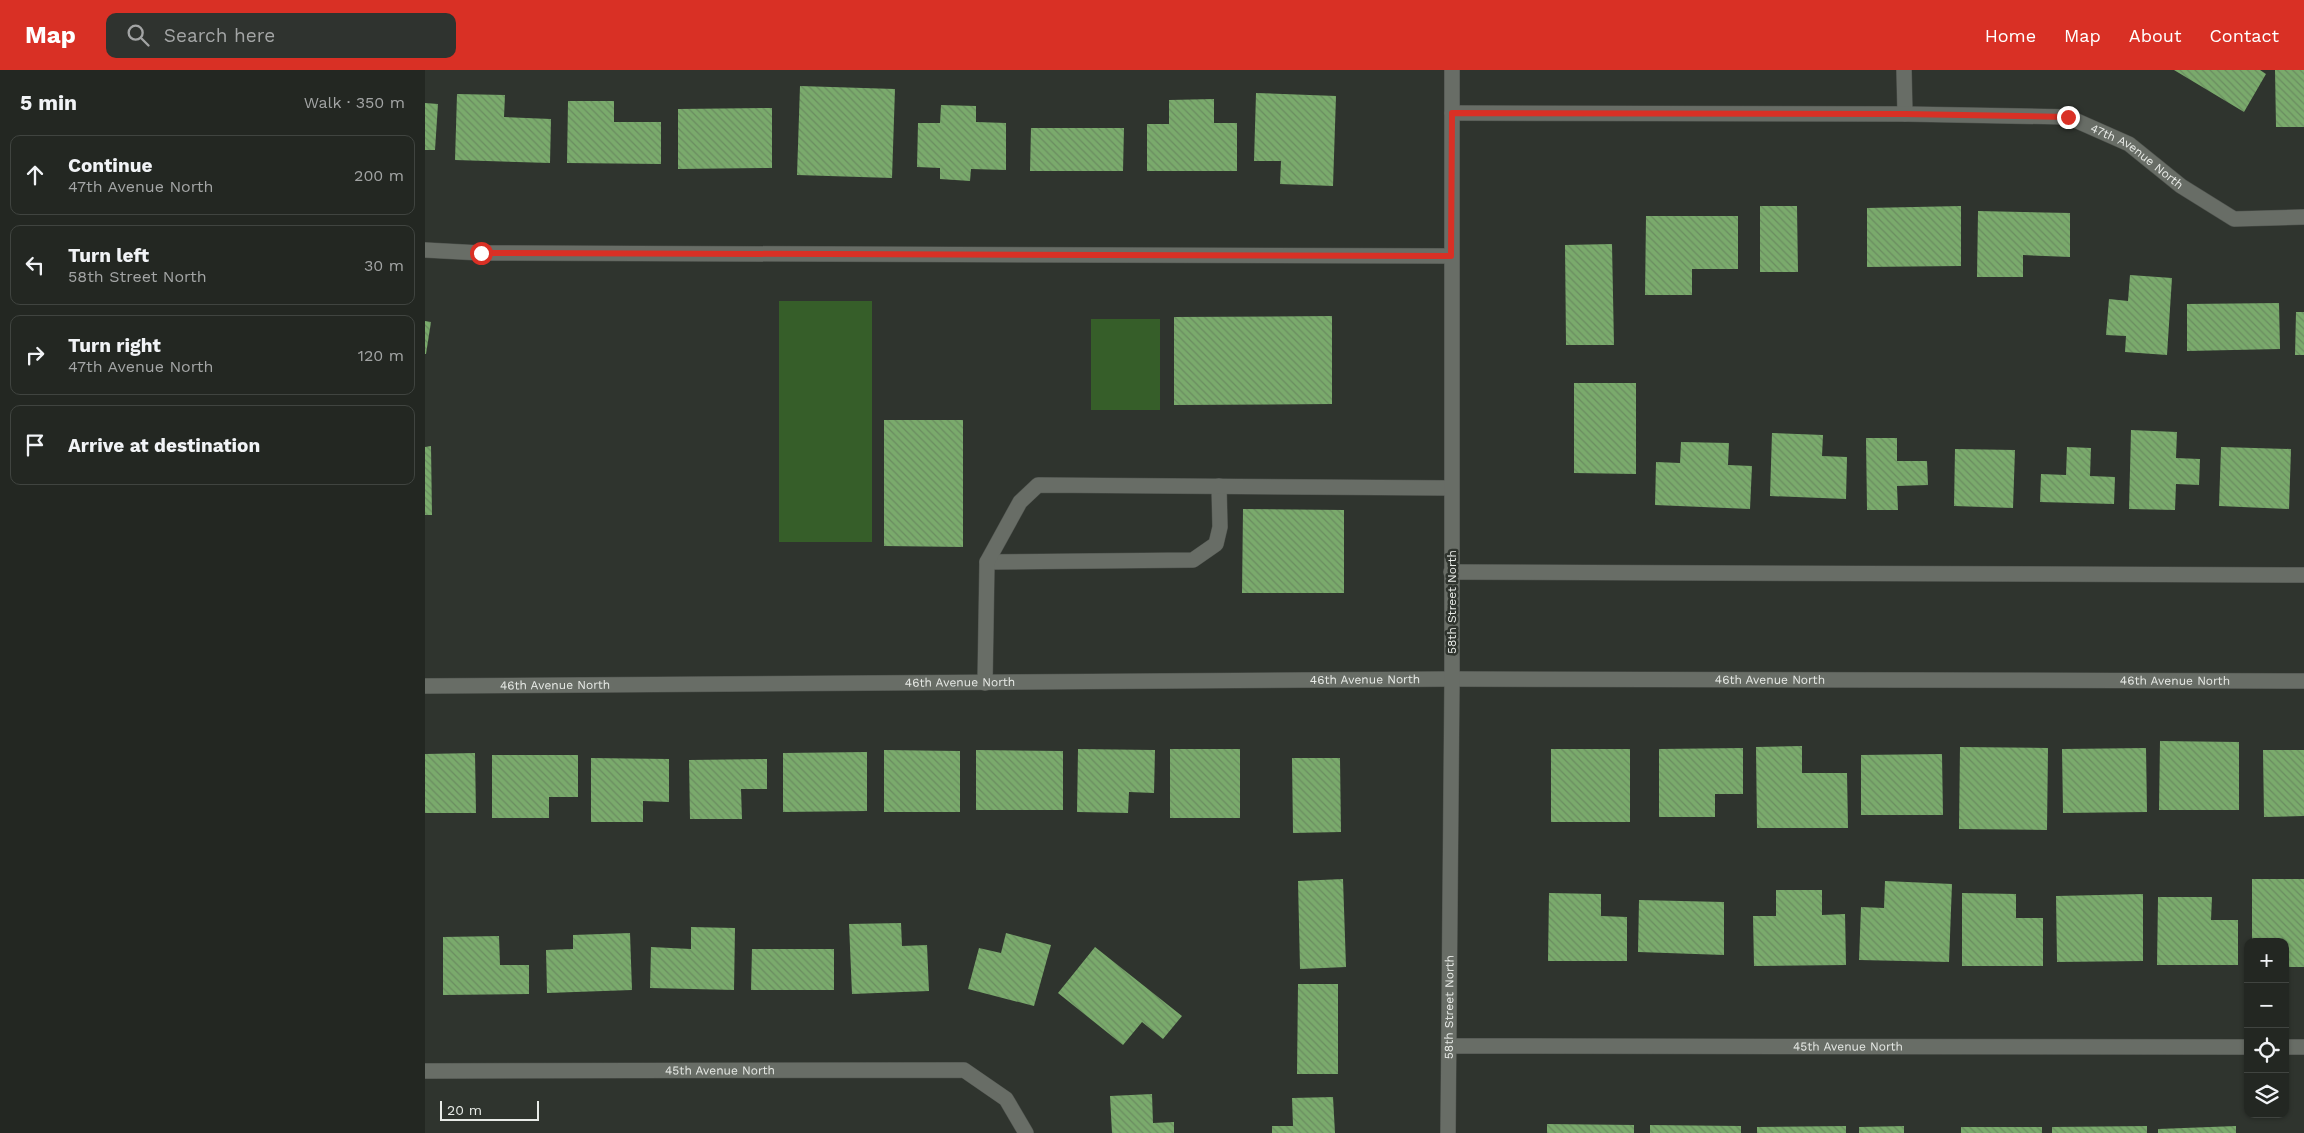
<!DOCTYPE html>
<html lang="en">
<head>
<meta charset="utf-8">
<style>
	body { margin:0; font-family:"Work Sans",sans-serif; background:#2f332f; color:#f1f3f6 }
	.controls { position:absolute; right:15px; bottom:15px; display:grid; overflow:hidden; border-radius:10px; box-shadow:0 1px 4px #0004 }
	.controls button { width:45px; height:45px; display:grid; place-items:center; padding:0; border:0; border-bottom:1px solid #404440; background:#232722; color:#f1f3f6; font:25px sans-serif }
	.scale { position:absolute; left:15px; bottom:12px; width:99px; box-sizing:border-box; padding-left:5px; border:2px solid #e8ebe7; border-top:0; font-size:14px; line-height:18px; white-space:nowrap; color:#e8ebe7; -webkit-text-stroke:4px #2f342e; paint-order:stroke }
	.stop { position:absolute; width:15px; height:15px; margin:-11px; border:4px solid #d93025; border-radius:50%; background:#fff }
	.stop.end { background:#d93025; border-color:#fff; box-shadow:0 1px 5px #0008 }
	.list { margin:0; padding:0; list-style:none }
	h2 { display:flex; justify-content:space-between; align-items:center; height:65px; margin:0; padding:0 20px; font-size:21px }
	h2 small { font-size:16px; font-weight:400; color:#a3a5a5 }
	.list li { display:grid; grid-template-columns:32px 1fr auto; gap:15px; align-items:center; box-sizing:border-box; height:80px; margin:0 10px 10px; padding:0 10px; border:1px solid #404440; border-radius:10px }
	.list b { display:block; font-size:19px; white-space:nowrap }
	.list p { margin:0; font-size:16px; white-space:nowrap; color:#a3a5a5 }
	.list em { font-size:16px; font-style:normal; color:#a3a5a5 }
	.icon { flex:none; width:28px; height:28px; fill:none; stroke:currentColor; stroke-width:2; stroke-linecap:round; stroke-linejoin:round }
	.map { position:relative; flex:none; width:1879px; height:1063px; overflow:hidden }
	header { display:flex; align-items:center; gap:30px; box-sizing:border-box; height:70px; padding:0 25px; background:#d93025; color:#fff }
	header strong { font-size:24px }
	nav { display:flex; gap:28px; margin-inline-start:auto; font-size:18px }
	.search { width:350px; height:45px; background:#2f332f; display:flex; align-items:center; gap:12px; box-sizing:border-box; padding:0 18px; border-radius:10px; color:#a3a5a5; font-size:19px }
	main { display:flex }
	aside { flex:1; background:#232722 }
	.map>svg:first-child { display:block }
	.grass { fill:#365e29 }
	.building { fill:url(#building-back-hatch) }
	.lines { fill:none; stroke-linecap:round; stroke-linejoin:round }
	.minor-casing { stroke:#4d514c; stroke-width:16 }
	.minor { stroke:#686d66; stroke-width:15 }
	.route { stroke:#d93025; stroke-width:6 }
	.labels { text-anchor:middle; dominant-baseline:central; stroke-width:5; stroke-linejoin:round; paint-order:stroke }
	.street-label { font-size:12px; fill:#e8ebe7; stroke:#2f342e }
</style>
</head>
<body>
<header>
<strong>Map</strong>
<div class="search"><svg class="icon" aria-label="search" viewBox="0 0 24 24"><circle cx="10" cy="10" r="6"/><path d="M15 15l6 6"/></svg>Search here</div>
<nav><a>Home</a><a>Map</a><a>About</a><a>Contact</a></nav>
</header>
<main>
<aside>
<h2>5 min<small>Walk · 350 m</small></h2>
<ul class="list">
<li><svg class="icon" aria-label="ahead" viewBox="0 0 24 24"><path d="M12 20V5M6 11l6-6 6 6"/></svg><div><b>Continue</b><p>47th Avenue North</p></div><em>200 m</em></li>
<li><svg class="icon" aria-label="left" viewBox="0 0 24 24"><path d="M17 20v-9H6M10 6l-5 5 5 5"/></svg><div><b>Turn left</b><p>58th Street North</p></div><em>30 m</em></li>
<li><svg class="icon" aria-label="right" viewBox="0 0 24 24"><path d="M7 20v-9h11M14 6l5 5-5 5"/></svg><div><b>Turn right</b><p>47th Avenue North</p></div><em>120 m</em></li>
<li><svg class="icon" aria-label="arrive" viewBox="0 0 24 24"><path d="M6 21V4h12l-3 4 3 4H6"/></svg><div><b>Arrive at destination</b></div></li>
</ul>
</aside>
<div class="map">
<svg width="1879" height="1063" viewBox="0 0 1879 1063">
	<defs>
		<pattern id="building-back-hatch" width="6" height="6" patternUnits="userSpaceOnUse" patternTransform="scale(1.25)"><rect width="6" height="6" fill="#7aaa6c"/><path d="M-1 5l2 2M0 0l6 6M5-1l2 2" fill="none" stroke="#6a8c60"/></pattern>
	</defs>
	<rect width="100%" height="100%" fill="#2f342e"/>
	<!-- grass -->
	<path class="grass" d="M354,231H447V472H354Z
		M666,249H735V340H666Z"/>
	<!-- building -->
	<path class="building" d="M1749,0H1835L1841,4L1819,42Z
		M1850,0H1879V57H1851Z
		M375,16L470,19L467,108L372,105Z
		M831,23L911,26L908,116L855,114L856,91H829Z
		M32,24L80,25L79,47L126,49L125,93L30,90Z
		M789,29V53H812V101H722V54H744V30Z
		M143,31H189V52H236V94L142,93Z
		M0,33L13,34L10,80H0Z
		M516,35L551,36V52L581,53V100L546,99L545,111L515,109V98L492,97L493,53H515Z
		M347,38V98L253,99V39Z
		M606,58H699L698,101H605Z
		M1335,136H1372L1373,202H1335Z
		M1536,136V196L1442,197V138Z
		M1553,141L1645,143V187L1598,185V207H1552Z
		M1221,146H1313V199H1267V225H1220Z
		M1187,174L1189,275H1141L1140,175Z
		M1705,205L1747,208L1742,285L1700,282L1701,266L1681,265L1684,229L1703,231Z
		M1854,233L1855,279L1762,281V234Z
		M1871,242H1879V285H1870Z
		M907,246V334L749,335V247Z
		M0,251L6,252L1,284H0Z
		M1149,313H1211V404L1149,403Z
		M459,350H538V477L459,476Z
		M1706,360L1752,362L1751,388L1775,389L1774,415L1751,414L1750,440L1704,439Z
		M1347,363L1398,365L1397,386L1422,387L1421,429L1345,426Z
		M1441,368H1472V391H1502L1503,415L1472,416L1473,440H1442Z
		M1256,372L1304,373L1303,395L1327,396L1325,439L1230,435L1231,392L1255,393Z
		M6,376L7,445H0V377Z
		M1642,377L1666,378L1665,406L1690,407L1689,434L1615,432L1616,404L1641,405Z
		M1796,377L1866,379L1864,439L1794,436Z
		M1530,379L1590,380L1588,438L1529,436Z
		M818,439L919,440V523H817Z
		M1735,671L1814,672V740H1734Z
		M1377,676V703H1422L1423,758H1332L1331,677Z
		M1535,677L1623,678L1622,760L1534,759Z
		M1318,678V724H1290V747H1234V679Z
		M1721,678L1722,742L1638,743L1637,679Z
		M653,679L730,680L729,723L704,722L703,743L652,742Z
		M745,679H815V748H745Z
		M1126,679H1205V752H1126Z
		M459,680L535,681V742H459Z
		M551,680L638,681V740H551Z
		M1838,680H1879V746L1839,747Z
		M442,682V741L358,742V683Z
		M50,683L51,743H0V684Z
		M1517,684L1518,745H1436V685Z
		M67,685H153V727H124V748H67Z
		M166,688L244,689V732L218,731V752H166Z
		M867,688H915L916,762L868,763Z
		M342,689V719H316L317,749H265L264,690Z
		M918,809L921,897L875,899L873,811Z
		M1827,809H1879V897H1860V872H1827Z
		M1460,811L1527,814L1524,892L1434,890L1436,837L1459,838Z
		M1351,820H1397V845L1420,844L1421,895L1329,896L1328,846H1351Z
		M1124,823L1176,824V846L1202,847V891H1123Z
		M1537,823L1591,824V848H1618V896H1537Z
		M1718,824V891L1632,892L1631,826Z
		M1733,827H1787L1786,850H1813V895H1732Z
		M1214,830L1299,832V885L1213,882Z
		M476,853L477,876L502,875L504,921L427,924L424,854Z
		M266,857L310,858L309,920L225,918L226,877L266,879Z
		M205,863L207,920L122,923L121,880L148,879V865Z
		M581,863L626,875L609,936L543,919L554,878L576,883Z
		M74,866L75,895H104V924L18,925V867Z
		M670,877L757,946L738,969L717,952L698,975L633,923Z
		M327,879H409V920H326Z
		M873,914H913V1004H872Z
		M727,1024L728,1053L749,1052V1063H687L685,1026Z
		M908,1027L910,1063H847V1056H868L867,1028Z
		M1122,1054L1209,1055V1063H1122Z
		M1225,1055L1316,1056V1063H1225Z
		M1421,1056V1063H1332V1057Z
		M1479,1056V1063H1434V1057Z
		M1722,1056V1063H1627V1057Z
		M1811,1056V1063H1733V1059Z
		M1536,1057H1617V1063H1536Z"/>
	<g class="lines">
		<defs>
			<g id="minor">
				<path d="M1479,0L1480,44"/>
				<path id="s1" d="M1027,43L1480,44L1643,47L1704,74L1756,116L1809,149L1879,147"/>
				<path d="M0,180L56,183L1026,186"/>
				<path d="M562,492L768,490L791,474L795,457L794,416"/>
				<path d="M1026,502L1879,505"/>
				<path d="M560,613L562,492L595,432L613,415L1026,418"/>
				<path id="s2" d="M0,616L1027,609L1879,611"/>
				<path id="s3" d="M1024,976L1823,977"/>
				<path d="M1860,977H1879"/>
				<path id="s4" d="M0,1001L539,1000L581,1029L601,1063"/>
				<path id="s5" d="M1023,1063L1027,609V0"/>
			</g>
		</defs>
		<!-- minor casing -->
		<use href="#minor" class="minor-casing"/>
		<!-- minor -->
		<use href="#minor" class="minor"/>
	</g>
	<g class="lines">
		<!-- route -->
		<path class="route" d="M56,183L1026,186L1027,43L1480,44L1643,47"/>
	</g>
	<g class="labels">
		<!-- street labels -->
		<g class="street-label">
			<text stroke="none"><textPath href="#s1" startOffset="696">47th Avenue North</textPath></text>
			<text transform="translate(1027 532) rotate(-90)">58th Street North</text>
			<text stroke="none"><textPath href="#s2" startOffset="940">46th Avenue North</textPath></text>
			<text stroke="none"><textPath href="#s2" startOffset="1345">46th Avenue North</textPath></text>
			<text stroke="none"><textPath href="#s2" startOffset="1750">46th Avenue North</textPath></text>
			<text stroke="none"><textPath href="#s2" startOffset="535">46th Avenue North</textPath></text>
			<text stroke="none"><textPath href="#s2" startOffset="130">46th Avenue North</textPath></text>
			<text stroke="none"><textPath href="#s5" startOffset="126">58th Street North</textPath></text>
			<text stroke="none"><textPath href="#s3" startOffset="399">45th Avenue North</textPath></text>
			<text stroke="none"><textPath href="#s4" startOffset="295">45th Avenue North</textPath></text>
		</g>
	</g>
</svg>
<div class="controls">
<button>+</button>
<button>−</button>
<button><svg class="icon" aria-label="locate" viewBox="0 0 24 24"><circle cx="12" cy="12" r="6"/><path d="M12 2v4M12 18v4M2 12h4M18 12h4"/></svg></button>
<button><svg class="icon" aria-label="layers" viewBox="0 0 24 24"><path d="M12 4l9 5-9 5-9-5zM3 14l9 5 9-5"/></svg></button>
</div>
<div class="scale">20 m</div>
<div class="stop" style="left:56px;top:183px"></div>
<div class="stop end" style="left:1643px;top:47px"></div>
</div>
</main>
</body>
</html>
